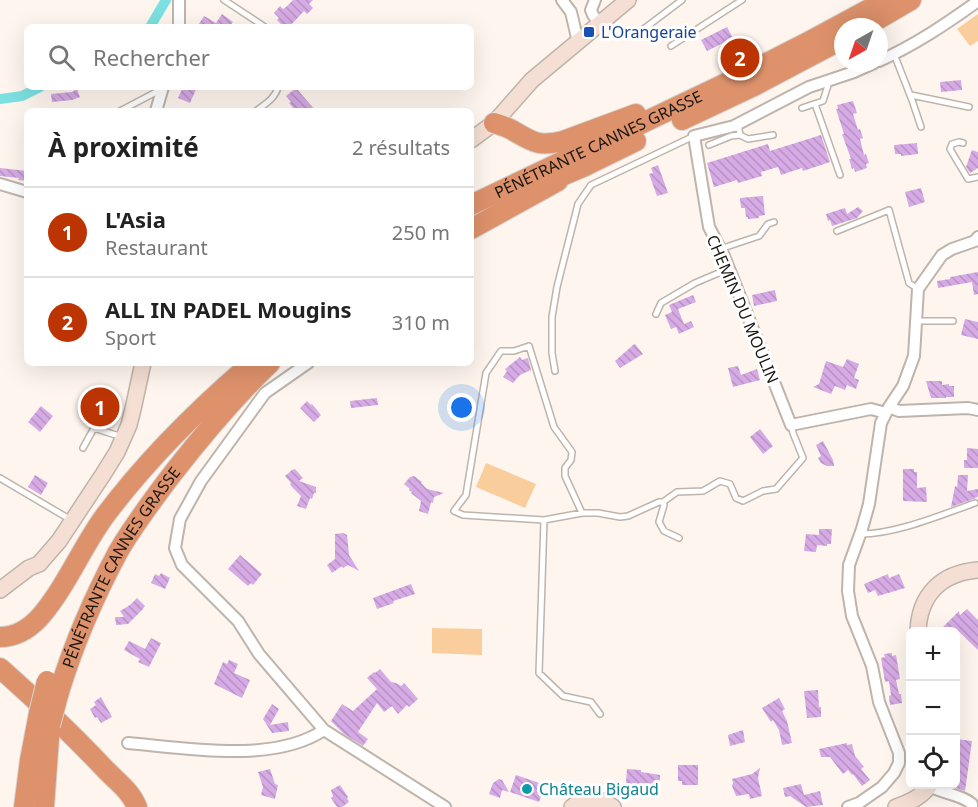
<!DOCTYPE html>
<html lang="fr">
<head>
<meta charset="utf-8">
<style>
	body { margin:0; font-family:"Noto Sans",sans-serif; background:#f2f2f2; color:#222 }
	.controls { position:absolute; right:18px; bottom:18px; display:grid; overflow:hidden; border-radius:9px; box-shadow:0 6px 24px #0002 }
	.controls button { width:54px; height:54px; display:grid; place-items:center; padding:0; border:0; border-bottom:2px solid #e0e0e0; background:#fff; color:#222; font:30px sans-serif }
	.compass { position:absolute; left:834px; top:18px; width:54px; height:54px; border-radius:50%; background:#fff; box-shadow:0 6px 24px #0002; rotate:220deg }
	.you { position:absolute; left:462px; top:408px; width:21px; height:21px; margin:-15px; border:4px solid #fff; border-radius:50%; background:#1a73e8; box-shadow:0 0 0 9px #1a73e833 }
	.badge { display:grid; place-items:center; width:39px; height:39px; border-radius:50%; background:#bc3402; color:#fff; font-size:20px; font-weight:700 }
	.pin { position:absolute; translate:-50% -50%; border:3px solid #fff; box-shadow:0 2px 6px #0006 }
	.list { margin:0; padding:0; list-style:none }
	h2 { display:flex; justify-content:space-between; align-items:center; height:78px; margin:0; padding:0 24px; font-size:26px }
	h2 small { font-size:20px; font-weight:400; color:#767676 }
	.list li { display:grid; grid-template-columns:39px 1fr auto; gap:18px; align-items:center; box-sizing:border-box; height:90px; padding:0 24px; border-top:2px solid #e0e0e0 }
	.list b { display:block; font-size:22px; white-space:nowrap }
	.list p { margin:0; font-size:20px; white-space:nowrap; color:#767676 }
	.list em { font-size:20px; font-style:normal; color:#767676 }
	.icon { flex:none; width:33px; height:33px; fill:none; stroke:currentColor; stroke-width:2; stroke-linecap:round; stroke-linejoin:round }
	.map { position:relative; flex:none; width:978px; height:807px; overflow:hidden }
	.search { position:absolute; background:#fff; box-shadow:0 6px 24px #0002; left:24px; top:24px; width:450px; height:66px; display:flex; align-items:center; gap:15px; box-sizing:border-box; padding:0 21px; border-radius:9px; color:#767676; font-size:22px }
	.panel { position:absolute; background:#fff; box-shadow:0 6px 24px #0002; left:24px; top:108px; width:450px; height:258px; border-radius:9px }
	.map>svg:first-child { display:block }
	.park { fill:#facd9c }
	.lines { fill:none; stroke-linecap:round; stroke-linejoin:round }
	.canal { stroke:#7ce0e0; stroke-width:10 }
	.building { fill:url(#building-back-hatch) }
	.lane-casing { stroke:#beb4ab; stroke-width:8 }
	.street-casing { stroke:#beb4ab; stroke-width:14 }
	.secondary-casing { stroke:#beb4ab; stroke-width:18 }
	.highway-casing { stroke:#d6d5d5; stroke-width:22 }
	.lane { stroke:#fff; stroke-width:5 }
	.street { stroke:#fff; stroke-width:10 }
	.secondary { stroke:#f5ded3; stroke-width:15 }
	.highway { stroke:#de926b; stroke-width:20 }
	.highway-bridge-casing { stroke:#d6d5d5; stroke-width:22; stroke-linecap:butt }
	.highway-bridge { stroke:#de926b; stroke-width:20 }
	.transit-dot { fill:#1a4fb4; stroke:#fff; stroke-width:2 }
	.culture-dot { fill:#0f9aa8; stroke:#fff; stroke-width:2 }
	.labels { text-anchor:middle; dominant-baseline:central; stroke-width:6; stroke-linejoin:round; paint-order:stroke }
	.transit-label { font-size:16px; fill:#164399; stroke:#fff; text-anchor:start }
	.street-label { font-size:16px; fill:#1a1713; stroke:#fff }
	.culture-label { font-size:16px; fill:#0d838f; stroke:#fff; text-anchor:start }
</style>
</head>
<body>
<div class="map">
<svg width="978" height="807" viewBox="0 0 978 807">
	<defs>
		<pattern id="building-back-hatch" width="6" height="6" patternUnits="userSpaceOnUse" patternTransform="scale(1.5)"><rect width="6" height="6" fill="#d6aae4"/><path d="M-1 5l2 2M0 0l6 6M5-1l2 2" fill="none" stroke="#b792c3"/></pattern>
	</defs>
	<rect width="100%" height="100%" fill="#fef6ee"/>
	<!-- park -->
	<path class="park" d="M978,14V41L970,46L957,29Z
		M486,463L536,484L525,508L476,487Z
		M432,628L482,629V655L432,653Z"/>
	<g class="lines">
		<!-- canal -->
		<path class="canal" d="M150,27L166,0
			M0,99L22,96L40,87"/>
	</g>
	<!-- building -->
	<path class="building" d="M293,0H313L309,4L313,8L307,14L304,11L289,27H284L277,20L279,18L274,13L280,6L283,9L286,7Z
		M222,14L233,22L229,27H197L204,16L216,23Z
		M727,27L733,38L707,51L701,40Z
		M961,80L962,90L941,92L940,82Z
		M183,87H197L190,103L178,98Z
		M296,88L316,111H296L289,103L291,102L286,96Z
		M77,89L80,97L72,100L52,102L51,94L72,92Z
		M853,101L857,113L853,114L858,130L860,129L863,138L860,139L864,155L866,154L869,163L866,164L867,168L855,172L854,168L852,169L849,159H851L842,134H844L836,109H838L837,105Z
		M821,135L830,162L803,171L802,168L781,175L778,167L761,172L762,176L738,183L737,180L714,187L707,163L768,144L770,151Z
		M917,143L918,154L901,156V154H895L894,145Z
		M972,150L978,152V168L970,173L966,167Z
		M658,165L668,193L657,196L649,174L653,173L651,168Z
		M0,168L27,171V181L18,180L19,178L0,176Z
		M921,188L925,202L909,207L905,192Z
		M763,196L765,215L759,216V218L748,219V217H746L745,208H741L740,198Z
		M858,207L863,211L857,218L832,226L830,220L828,221L826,214L845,208L847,214Z
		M978,272V294L974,295L972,282L938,288L937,281L950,279V277Z
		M775,290L777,301L754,306L752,295Z
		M693,295L696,302L678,309L684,324L691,321L694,327L679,334L676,327L671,329L665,315L672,312L669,305Z
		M965,319L978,322V339L961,335Z
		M635,344L643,354L620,368L615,361L633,345Z
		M520,357L522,360L528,358L531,370L520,375L513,383L503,377L507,371L505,369Z
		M847,359L859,364L854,378L859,380L856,389L847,385L845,390L835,386L831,394L813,387L819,384L826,361L843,367Z
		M738,366L741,375L757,369L760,380L733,387L728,368Z
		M926,381H942V385L949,384V386H954V397H946V398H931Z
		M105,389L116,394L107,412L110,413L105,422L88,415L95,400L98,402Z
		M377,398L378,405L351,408L350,401Z
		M307,401L311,405L312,404L321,415L314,422L300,408Z
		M41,406L53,416L40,432L28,422Z
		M760,429L773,446L763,454L750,437Z
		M823,441L833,460L834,466H827L821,463L818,458L821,456L816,445Z
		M967,448L978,449V468H964V460H967Z
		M295,469L303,478L299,481L316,487V493H314L312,499L310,498L306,509L297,506L301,496L292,487L290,484L291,483L285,476L292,470Z
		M903,469H914V472H917V488L926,487L927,502L903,501Z
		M35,475L48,483L41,495L28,487Z
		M958,475H968L967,491L978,489V497L973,498H976L951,507L955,486L957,487V490Z
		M414,476L422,482L421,483L427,489L444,493L434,497L433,503L431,502L428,514L419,511L421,501L411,493L412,492L409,490L410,489L404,484L410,477Z
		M819,529H832L831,544H827V546L817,545L816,552L804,551L806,534L819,535Z
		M343,533L347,535L349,555L359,571L348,565L343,568L342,566L332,573L327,565L335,559V534Z
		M240,555L262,574L253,585L251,583L248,586L228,569Z
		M161,573L170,578L165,589L151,583L155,574L159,576Z
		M888,574L889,578L899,574L905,588L878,596L875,590L868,593L864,584Z
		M411,584L415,594L393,601L394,603L377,609L373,598Z
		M137,598L145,606L143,609L128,624L116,625L115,617H124L120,611L130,605Z
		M967,609L978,620V650L955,628L951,632H938L959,611L960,615Z
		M151,638L161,643L149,667L138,662L140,659L124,650L129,641L145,649Z
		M892,653V656L896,655L900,679L896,680L899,694H901L902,703L890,705L889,696L891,695L889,681L885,682L881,658L885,657L884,654Z
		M229,660L238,664L234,673L250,680L242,698L214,684L223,662L227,664Z
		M380,669L391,682L396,683L401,686L404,683L418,699L409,707L407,705L398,714L392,706L384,712L377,703L358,732L368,739L363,746L344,734L331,721L342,704L353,711L377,689L367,678L374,672L375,673Z
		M818,690L819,707H821V717L807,718L804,691Z
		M101,697L112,717L101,723L97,717L95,718L90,709L96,705L94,702Z
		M779,698L785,709L782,711L787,721L792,743L782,745L779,730L773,720L771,722L762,708Z
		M272,704L279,709L270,725L288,722L289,731L272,733L263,719Z
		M743,730L745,742L730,746L728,735Z
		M956,739L972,741L965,791L956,788Z
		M847,743V745L852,744L855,756L864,767L861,769L870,780L862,786L853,774L852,775L848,770L843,774L830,757H821L819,749Z
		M678,765H698V785H682V781H678Z
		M760,768L758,778L762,796L750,799L749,794L736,796L732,786L733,783L732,779L752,774Z
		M270,769L275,784L278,785L275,799L261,795L263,787L258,772Z
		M627,769L641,770V772L660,775V786H656L655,790L648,789L647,794H634L633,786H631L630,783H626Z
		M516,775L545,785L539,802L510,792Z
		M499,779L502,780L509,792L502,790L500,798L489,794L493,783Z
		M801,784L804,795L820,791L823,805L806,807L790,796L785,797L783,788Z
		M340,785L348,797L347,798L349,802L342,807H337L331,798L333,796L331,790Z"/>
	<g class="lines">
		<defs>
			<path id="lane" d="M224,0L265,27
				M637,34L682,0
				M671,46L742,0
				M894,54L912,100L921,127
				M911,95L969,107
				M815,104L840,175
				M802,108L823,101L829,82
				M120,111L160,90
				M256,111C265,104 275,99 278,87
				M738,124L740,135L748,139L773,135
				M963,143L959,142L952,144L950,149L968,179L978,177
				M709,145L731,136L740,135
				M837,231L889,210L909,283L918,289
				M720,249L759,236L768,224L774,222
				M656,314L661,303L695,283L728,269
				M917,321H953
				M555,371L552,353V317L557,287L578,204L591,185L694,136
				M83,448L94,428L122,437
				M0,478L71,520
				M663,502L677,492L703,491L720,481L730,484L736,498L743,501L763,491L776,489L803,458L793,433L791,425
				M582,513L565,476V468L571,460L572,452L554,427L529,346L514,351H501L486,373L466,495L454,511L463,515L544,520L539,673L563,696L591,702L600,714
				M544,520L582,513H598L620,517L628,516L659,502H663L664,505L659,522L664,531L679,538
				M861,534C896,534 941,515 975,503"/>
			<path id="street" d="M562,0L571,12L578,42
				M595,0L591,10L593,15L600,24
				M179,27V0
				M879,61C915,45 946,24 978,1
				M874,63L854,72L809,87L734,126L694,136L709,227L724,256L791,425L871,409L886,413
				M156,111L163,87
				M0,184L27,192
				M308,363L265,393L201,481L180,519L175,548L182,565L238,621L259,654L324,730L445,807
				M889,407L899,411L968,408L978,410
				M128,743C186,748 273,764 324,730
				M930,786C943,794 961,794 972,804V807
				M848,807L859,803L882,787L894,773L899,763V753L879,702L872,666L852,616L848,591L849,565L862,529L869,504L881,423L889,407L903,386L914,356L918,289L942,255L952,249L975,241L978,237"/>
			<path id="secondary" d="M471,140L494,123L532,80L628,0
				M0,590L29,568L39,564L59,541L104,473L117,452L129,425L133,409L143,363
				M918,632C919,595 941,573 978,570
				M572,807C585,796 599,798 613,807
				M896,807C910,802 922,797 931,784"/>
			<g id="highway">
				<path d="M875,21L911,0"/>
				<path d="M682,120L754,86L843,39"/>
				<path d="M494,123C500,125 507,127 512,130C533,142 538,147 563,141L636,114"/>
				<path d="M543,184L583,167L636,141"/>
				<path id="s1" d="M471,205L743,75L808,42L886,0"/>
				<path d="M471,229L558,181"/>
				<path d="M0,637C16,637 29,629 40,617C66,587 81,549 104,517C145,462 194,413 246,368"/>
				<path d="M0,668C36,700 71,733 104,768C116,781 130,790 137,807"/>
				<path id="s2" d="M59,692C74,643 94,597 118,552C133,526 152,501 170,477C201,437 234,398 270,363"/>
				<path d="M24,807L30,760L39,713"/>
				<path d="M44,807L50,725"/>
			</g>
		</defs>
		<!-- lane casing -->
		<use href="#lane" class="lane-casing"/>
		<!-- street casing -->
		<use href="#street" class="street-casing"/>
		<!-- secondary casing -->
		<use href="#secondary" class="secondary-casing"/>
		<!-- highway casing -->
		<use href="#highway" class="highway-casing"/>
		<!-- lane -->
		<use href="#lane" class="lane"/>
		<!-- street -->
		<use href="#street" class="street"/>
		<!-- secondary -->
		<use href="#secondary" class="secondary"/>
		<!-- highway -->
		<use href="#highway" class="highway"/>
		<defs>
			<path id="highway-bridge" d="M39,713L47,681
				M50,725L59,692"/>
		</defs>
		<!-- highway-bridge casing -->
		<use href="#highway-bridge" class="highway-bridge-casing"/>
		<!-- highway-bridge -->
		<use href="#highway-bridge" class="highway-bridge"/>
	</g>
	<!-- markers -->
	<rect class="transit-dot" x="583" y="26" width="12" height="12" rx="3"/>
	<circle class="culture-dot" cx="527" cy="789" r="6"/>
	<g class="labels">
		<!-- transit labels -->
		<g class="transit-label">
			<text x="601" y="32">L'Orangeraie</text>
		</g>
		<!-- street labels -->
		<g class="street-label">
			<text stroke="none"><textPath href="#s1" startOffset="141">PÉNÉTRANTE CANNES GRASSE</textPath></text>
			<text transform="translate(743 309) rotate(67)">CHEMIN DU MOULIN</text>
			<text stroke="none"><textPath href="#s2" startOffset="140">PÉNÉTRANTE CANNES GRASSE</textPath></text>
		</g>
		<!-- culture labels -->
		<g class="culture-label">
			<text x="539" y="789">Château Bigaud</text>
		</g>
	</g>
</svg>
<div class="controls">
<button>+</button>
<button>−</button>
<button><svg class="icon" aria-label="locate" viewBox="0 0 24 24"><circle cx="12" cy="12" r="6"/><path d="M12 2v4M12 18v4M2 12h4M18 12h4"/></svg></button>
</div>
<svg class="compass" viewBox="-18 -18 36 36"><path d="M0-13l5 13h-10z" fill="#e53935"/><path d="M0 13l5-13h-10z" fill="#767676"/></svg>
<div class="you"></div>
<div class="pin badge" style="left:100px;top:407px">1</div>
<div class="pin badge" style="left:740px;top:58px">2</div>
<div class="search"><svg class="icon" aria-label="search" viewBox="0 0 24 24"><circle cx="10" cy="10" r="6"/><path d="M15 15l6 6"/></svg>Rechercher</div>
<section class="panel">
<h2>À proximité<small>2 résultats</small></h2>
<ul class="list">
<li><span class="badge">1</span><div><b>L'Asia</b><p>Restaurant</p></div><em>250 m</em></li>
<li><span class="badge">2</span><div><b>ALL IN PADEL Mougins</b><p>Sport</p></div><em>310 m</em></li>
</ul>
</section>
</div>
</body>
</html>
